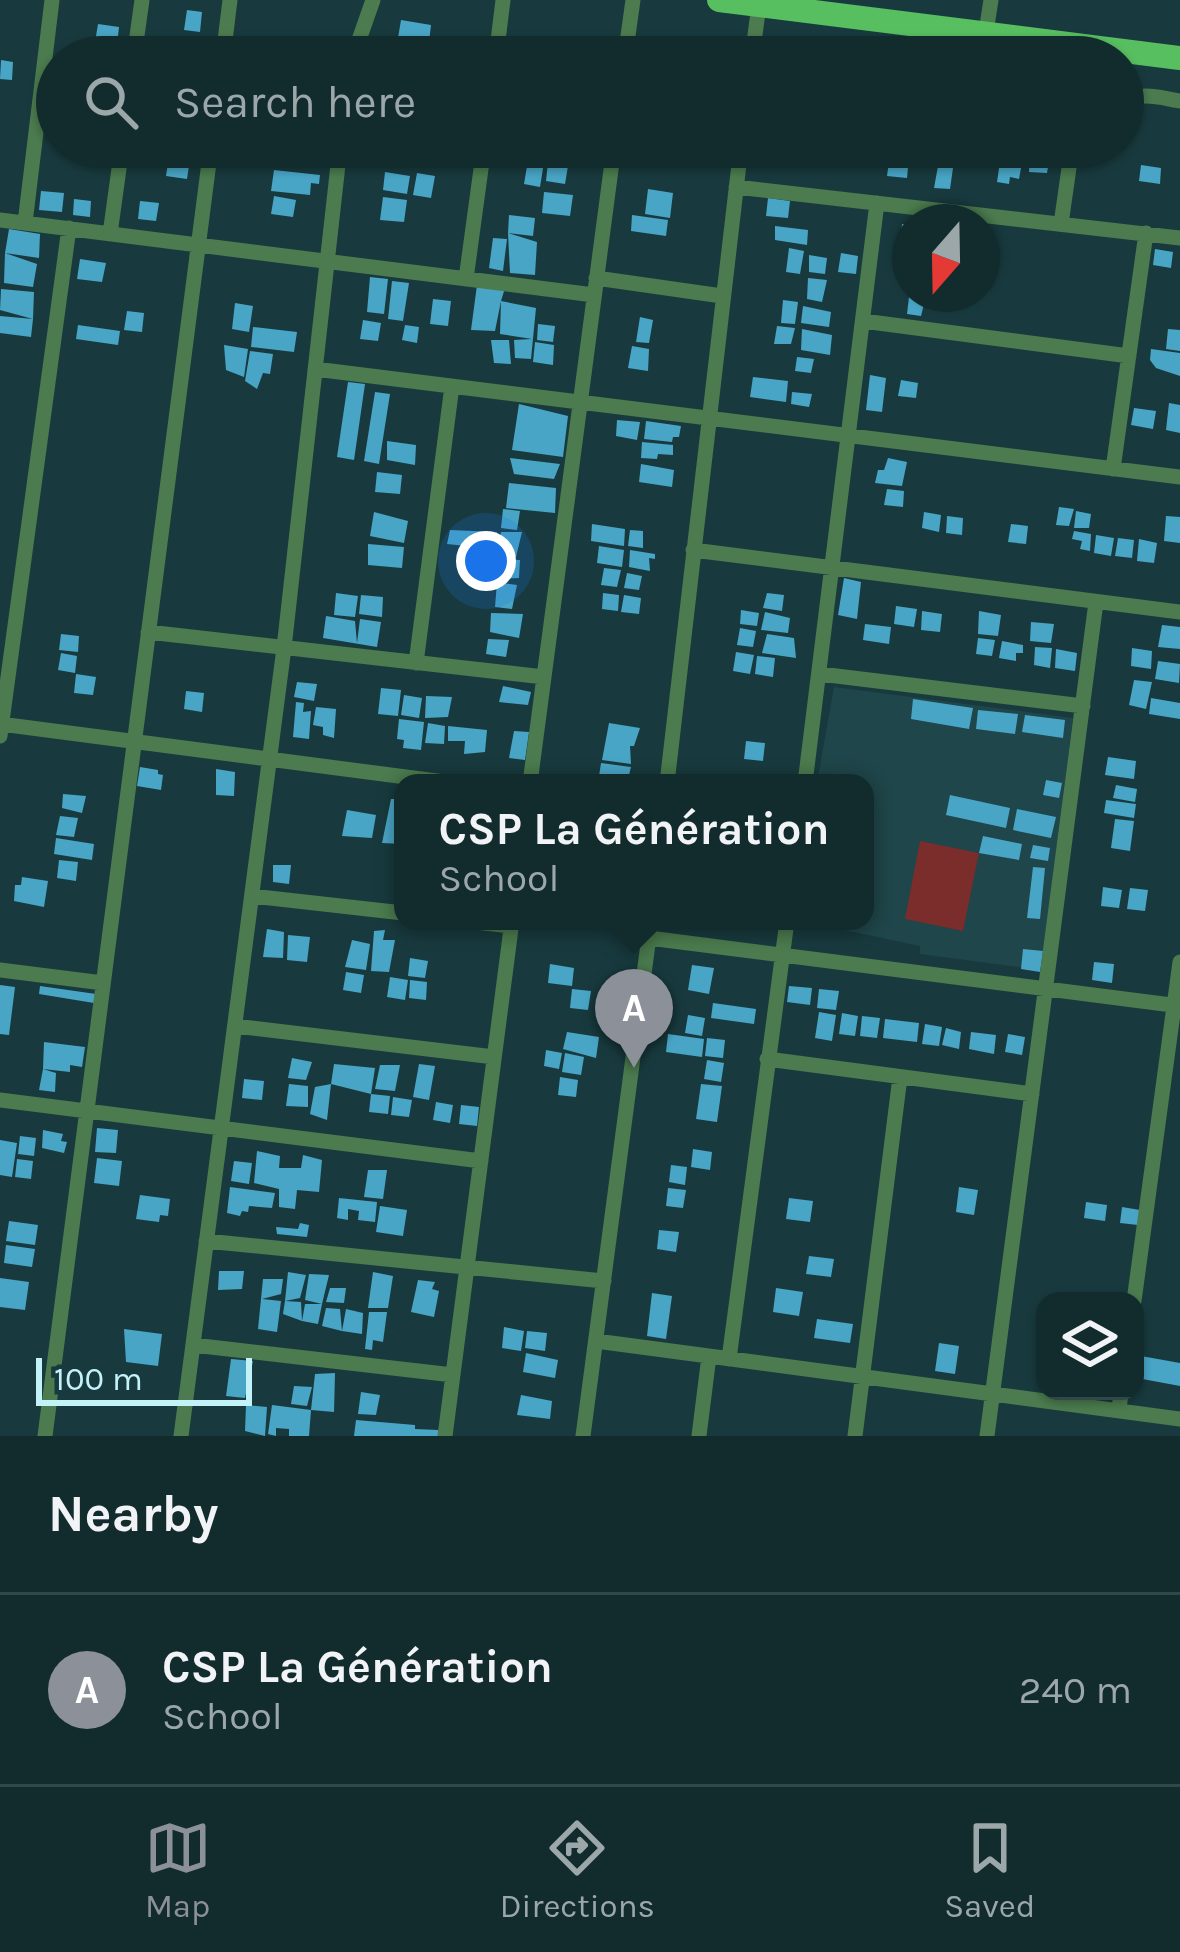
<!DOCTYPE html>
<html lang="en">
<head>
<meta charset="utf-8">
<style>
	body { margin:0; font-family:Karla,sans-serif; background:#1f383a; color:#f1f3f6 }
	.controls { position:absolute; right:36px; bottom:36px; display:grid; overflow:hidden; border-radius:24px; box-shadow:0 3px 9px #0004 }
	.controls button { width:108px; height:108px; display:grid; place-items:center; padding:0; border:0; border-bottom:3px solid #31484a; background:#122c2e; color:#f1f3f6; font:60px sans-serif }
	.compass { position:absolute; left:892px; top:204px; width:108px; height:108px; border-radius:50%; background:#122c2e; box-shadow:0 3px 9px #0004; rotate:200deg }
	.scale { position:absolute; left:36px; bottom:30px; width:216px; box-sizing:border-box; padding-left:12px; border:6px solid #c3f3f9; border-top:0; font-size:33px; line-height:42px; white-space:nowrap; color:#c3f3f9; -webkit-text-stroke:9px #183a3e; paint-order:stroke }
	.you { position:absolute; left:486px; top:561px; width:42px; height:42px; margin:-30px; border:9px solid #fff; border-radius:50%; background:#1a73e8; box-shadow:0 0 0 18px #1a73e833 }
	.badge { display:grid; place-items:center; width:78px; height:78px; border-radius:50%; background:#8c9099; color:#fff; font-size:39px; font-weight:700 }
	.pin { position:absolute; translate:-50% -99px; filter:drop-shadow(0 3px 6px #0008) }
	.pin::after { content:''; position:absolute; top:63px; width:42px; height:36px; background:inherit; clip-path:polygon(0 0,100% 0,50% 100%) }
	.popup { position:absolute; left:394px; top:774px; width:480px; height:156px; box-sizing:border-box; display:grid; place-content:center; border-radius:24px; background:#122c2e; filter:drop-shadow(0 3px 9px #0005); font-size:39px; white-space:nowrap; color:#9ca7aa }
	.popup b { font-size:45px; color:#f1f3f6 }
	.popup::after { content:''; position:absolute; left:50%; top:100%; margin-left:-24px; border:24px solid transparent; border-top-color:#122c2e }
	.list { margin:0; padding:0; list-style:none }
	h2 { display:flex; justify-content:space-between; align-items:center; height:156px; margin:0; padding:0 48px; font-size:51px }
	h2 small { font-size:39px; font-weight:400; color:#9ca7aa }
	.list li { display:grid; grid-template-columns:78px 1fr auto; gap:36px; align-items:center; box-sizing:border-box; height:192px; padding:0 48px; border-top:3px solid #31484a }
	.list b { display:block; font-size:45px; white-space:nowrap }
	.list p { margin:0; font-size:39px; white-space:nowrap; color:#9ca7aa }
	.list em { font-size:39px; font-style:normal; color:#9ca7aa }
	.icon { flex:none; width:66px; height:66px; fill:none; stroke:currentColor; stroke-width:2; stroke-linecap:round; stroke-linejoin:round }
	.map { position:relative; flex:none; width:1180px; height:1436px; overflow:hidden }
	.search { position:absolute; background:#122c2e; box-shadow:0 3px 9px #0004; left:36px; right:36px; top:36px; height:132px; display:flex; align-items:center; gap:30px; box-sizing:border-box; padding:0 42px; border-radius:66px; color:#9ca7aa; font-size:45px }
	.sheet { height:348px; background:#122c2e }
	nav { display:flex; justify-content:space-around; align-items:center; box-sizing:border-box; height:168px; border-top:3px solid #31484a; background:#122c2e; font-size:33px; color:#9ca7aa }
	nav a { display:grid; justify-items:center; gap:6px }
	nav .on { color:#8c9099 }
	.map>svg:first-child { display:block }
	.built { fill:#1f464a }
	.pitch { fill:#7a2d2a }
	.building { fill:#49a5c6 }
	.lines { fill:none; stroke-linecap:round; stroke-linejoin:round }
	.street { stroke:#4b7b4e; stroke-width:15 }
	.primary { stroke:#58bf61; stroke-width:24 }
</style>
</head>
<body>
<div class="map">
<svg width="1180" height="1436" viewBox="0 0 1180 1436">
	<rect width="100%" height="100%" fill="#183a3e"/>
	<!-- built -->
	<path class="built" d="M834,687L1073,718L1041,970L920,954V946L802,921H865V783H817Z"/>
	<!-- pitch -->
	<path class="pitch" d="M920,841L979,853L963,931L905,919Z"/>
	<!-- building -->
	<path class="building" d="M187,10L202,12L200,32L184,30Z
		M401,20L431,25L429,43L398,38Z
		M98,24L119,27L117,45L95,42Z
		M1,60L13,62L12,80L0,79Z
		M237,147H272L270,168L241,165Z
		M388,147L414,149L412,166L387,163Z
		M891,147H910L907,178L887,176Z
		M277,148L301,150L300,168L276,166Z
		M1002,148L1024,152L1019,179L1010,177L1009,184L997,182Z
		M1030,150L1054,152L1053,167H1048L1047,173L1029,172Z
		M169,156L190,159L187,179L166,176Z
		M528,160L544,162L540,187L524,184Z
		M548,162L568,166L565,184L546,181Z
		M1141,165L1161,168L1160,184L1139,181Z
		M938,166L953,168L950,189L934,188Z
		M274,170L320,175L319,184L311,183L310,195L271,191Z
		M385,172L410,176L407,194L383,190Z
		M417,173L435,176L431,198L413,195Z
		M648,189L673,193L670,218L645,214Z
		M41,191L64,193L62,212L39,210Z
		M544,192L573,195L570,216L542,213Z
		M274,196L296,200L293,217L271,214Z
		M383,197L407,200L404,222L380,220Z
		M768,198L790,201L788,218L766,216Z
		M74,199L91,201L90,217L73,215Z
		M140,201L159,203L156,221L138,219Z
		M509,215L535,218L533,236L508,233Z
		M632,215L668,220L666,236L631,231Z
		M902,224L910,225V260L899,259Z
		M775,226L808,230L807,245L775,240Z
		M9,229L40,234L39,258L5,253L37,264L33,287L4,283L5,253Z
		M508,233L537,242L535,275L510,273Z
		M493,238L507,239L503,271L489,268Z
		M789,248L804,251L800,274L786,272Z
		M1155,249L1173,252L1171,268L1153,265Z
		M841,253L858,256L856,274L838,272Z
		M809,255L827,258L825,274L809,272Z
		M80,259L106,263L102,282L77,279Z
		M370,277L388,279L384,314L367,312Z
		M808,278L827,280L822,302L807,299Z
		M392,281L409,283L403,321L388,319Z
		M477,285L505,288L501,301L536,308L531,359L515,358L514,340L532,339L500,334L501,301L495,331L471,330Z
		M1,289L34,292L33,319L31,337L0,333V316L33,319L0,310Z
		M909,297L925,300L921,316L907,314Z
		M433,299L451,301L448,326L430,324Z
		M783,300L798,302L795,324L781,323Z
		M235,303L253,306L249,332L232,329Z
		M803,306L831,312L829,327L801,323Z
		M127,311L144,313L142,332L124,330Z
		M640,317L653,320L649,343L636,342Z
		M363,320L381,323L378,341L360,339Z
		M538,324L555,326L553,342L537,340Z
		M78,325L120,331L118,345L76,339Z
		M405,325L419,327L417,343L402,340Z
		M777,326L795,328L791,344H774Z
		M253,327L297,332L294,352L251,347Z
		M802,329L832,335L830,355L801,350Z
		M1168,329L1180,330V351L1166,349Z
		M491,340H509L511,364L494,363Z
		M535,342L554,345L553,365L533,362Z
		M224,345L248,349L244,377L226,370Z
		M632,346L649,349L648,371L628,368Z
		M1151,349L1180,353V376L1156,368L1150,360Z
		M250,351L273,354L270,374L263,373L257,389L245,381Z
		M797,357L814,359L811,373L795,371Z
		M870,375L886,378L882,412L866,410Z
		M753,377L788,381L786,402L750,397Z
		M901,380L918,383L916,398L898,396Z
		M348,382L365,384L354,460L337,457Z
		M375,392L390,394L379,464L364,461Z
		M792,392L812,394L809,407L791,404Z
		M1169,403L1180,405V433L1166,430Z
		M519,404L568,416L563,457L512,450Z
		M1134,408L1156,411L1153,429L1131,425Z
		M617,420L640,422L637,440L616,436Z
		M646,421L681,426L679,437H673L672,442L644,439Z
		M387,441L416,445L415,465L387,460Z
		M642,442L673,445V455L658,454L657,459L641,458Z
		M510,458L560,464L554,479L514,474Z
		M888,458L907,462L902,486L875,483L878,470H884Z
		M641,464L674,470L672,487L639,482Z
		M377,472L402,475L400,494L375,492Z
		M509,483L556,488L555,513L506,508Z
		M887,489L904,491L903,507L884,505Z
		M1059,507L1074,509L1069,526L1056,525Z
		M503,509L520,511L517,530L501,528Z
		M1076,511L1091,514L1089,528H1074Z
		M374,512L408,521L404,543L370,536Z
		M924,512L941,515L939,532L922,528Z
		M947,516L963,518L962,535L946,533Z
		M1166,516L1180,517V543L1164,541Z
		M592,524L625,529L624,546L591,541Z
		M1011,524L1028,526L1026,544L1008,542Z
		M450,530L497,532L495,549L447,544Z
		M630,530L643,531V548L628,546Z
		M1074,531L1091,534L1090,551L1080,549L1082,541L1072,539Z
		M501,532H522L516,557L496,558Z
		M1096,535L1114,538L1111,556L1094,553Z
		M1118,538L1134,540L1132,558L1115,556Z
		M1139,539L1157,543L1154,563L1137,561Z
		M368,544L404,547L402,568L368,565Z
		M599,546L624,550L622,567L597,563Z
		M630,550L655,554V559L649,558L650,571L629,567Z
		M500,559L520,560L519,578L497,579Z
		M604,568L621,570L617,587L601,585Z
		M627,573L642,576L639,590L624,588Z
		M844,578L861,582L857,619L838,615Z
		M497,582L517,585L512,609L495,607Z
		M336,593L358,596L355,617L334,615Z
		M603,593L619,595L618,611L602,609Z
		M767,593L784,595L782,611L763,608Z
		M361,595L383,597L382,617L359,614Z
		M624,595L641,598L639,614L621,612Z
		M896,606L917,609L914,627L894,624Z
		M741,610L759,613L757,626L740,624Z
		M922,611L942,614L940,632L921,630Z
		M979,611L1001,615L998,636L978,634Z
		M765,612L790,618L788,633L761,630Z
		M491,613L523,614L519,638L490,632Z
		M326,616L355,621L357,643L360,619L381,622L377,647L323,638Z
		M1031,622L1054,624L1051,643L1030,641Z
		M865,624L891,627L889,644L863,640Z
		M1162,625L1180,627V649L1158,647Z
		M740,628L756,631L753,647L737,645Z
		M61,634L79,636L78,652L59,650Z
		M767,634L794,638L796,658L762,653Z
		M978,638L995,640L992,656L976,654Z
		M488,639L509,640L506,657L486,654Z
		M1002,641L1023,645V653H1016V661L999,658Z
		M1035,647L1052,648L1050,668L1034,665Z
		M1132,648L1152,651L1151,669L1131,666Z
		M1056,649L1077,653L1075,671L1055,668Z
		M736,652L754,655L750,674L733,671Z
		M61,653L77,656L75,673L58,670Z
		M757,656L775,658L773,677L755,674Z
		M1158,661L1180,664L1179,683L1155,679Z
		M76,674L96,677L93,695L74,693Z
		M1134,680L1152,682L1146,709L1129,705Z
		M297,682L317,684L314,701L294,697Z
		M503,686L531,692L528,705L499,702Z
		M381,688L401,690L398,716L378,714Z
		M186,691L204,693L202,712L184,709Z
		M404,695L422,698L419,718L401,715Z
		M426,696L452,697L448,717L425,718Z
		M1151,698L1180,703V719L1149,714Z
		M913,699L973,708L969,729L911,719Z
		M296,702L304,703L303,712L311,711L309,739L293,737Z
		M316,707L336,709L334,738L323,735V727L313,725Z
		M978,710L1018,714L1015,734L976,729Z
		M1025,715L1065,720L1063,738L1022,732Z
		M399,719L424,722L421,750L403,748L404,740L397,739Z
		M428,723L445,726L444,744L425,743Z
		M609,723L640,728L634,746H630L631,764L602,760Z
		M448,726L487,730L485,752L464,754L465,741H448Z
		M514,731L529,732L525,760L509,758Z
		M746,741L765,743L763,761L744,759Z
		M1108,757L1136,761L1134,779L1105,775Z
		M601,763L631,767L628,779H623L622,783H598Z
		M140,767L158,770V774L163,775L161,790L137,786Z
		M216,769L235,772L234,796L216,795Z
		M1046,780L1062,783L1059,798L1043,795Z
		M1116,785L1137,789L1135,802L1113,798Z
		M63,794L86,796L82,813L62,808Z
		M950,795L1010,808L1006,828L946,815Z
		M391,799H403L402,844L382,843Z
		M1106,800L1136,804L1134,818L1104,813Z
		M1017,809L1056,817L1051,838L1013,830Z
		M347,810L376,815L372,838L342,836Z
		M60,816L78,818L74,837L56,835Z
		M1115,819L1134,821L1130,851L1111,848Z
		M983,836L1022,844L1019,860L979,853Z
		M56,838L94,844L92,860L54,854Z
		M1033,845L1050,848L1048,861L1030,858Z
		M59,860L78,862L76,881L57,878Z
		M273,865H291L289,884L273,882Z
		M1033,867L1045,868L1040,919L1027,918Z
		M22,877L48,881L44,907L14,901L15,885H21Z
		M1103,887L1122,890L1119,908L1101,906Z
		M1130,888L1148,890L1145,911L1127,909Z
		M267,929L284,932L283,958L263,957Z
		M385,930L383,940H395L389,972L371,971L374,931Z
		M288,935L310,937L307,962L287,960Z
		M352,940L370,944L366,970L345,967Z
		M1023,949L1043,951L1040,972L1021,969Z
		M410,958L428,961L425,978L408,976Z
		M1094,962L1114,964L1112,983L1092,980Z
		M550,964L574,968L572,986L548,983Z
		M692,965L714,968L709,994L688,990Z
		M346,972L364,975L361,993L343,990Z
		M390,977L408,980L405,1000L387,997Z
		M410,980L427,982L426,1000L409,998Z
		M0,985L15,987L9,1035L0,1034Z
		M40,986L96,994L94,1003L39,994Z
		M789,986L812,988L810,1005L787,1002Z
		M572,989L591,991L588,1010L570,1008Z
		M819,989L839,991L836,1010L817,1008Z
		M713,1003L756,1009L754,1024L711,1018Z
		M819,1012L836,1015L832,1041L815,1038Z
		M842,1013L858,1016L855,1036L839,1034Z
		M688,1015L705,1018L702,1036L685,1033Z
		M862,1016L880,1018L877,1038L860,1036Z
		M885,1019L919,1023L917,1042L883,1038Z
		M925,1024L942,1027L939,1046L922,1044Z
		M946,1028L961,1032L959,1049L942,1045Z
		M567,1032L599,1037L596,1058L563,1049Z
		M971,1032L996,1035L994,1054L969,1049Z
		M668,1034L704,1039L702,1057L666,1052Z
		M1008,1034L1025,1037L1022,1055L1005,1052Z
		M707,1038L725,1040L723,1058L705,1056Z
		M44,1042L85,1047L82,1067L70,1065V1072L43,1069Z
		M546,1050L562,1053L559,1069L544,1066Z
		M565,1053L584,1057L581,1075L562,1072Z
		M292,1058L312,1062L306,1080L288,1078Z
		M707,1060L724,1063L721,1082L704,1079Z
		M334,1064L375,1068L371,1094L390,1096L388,1114L369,1112L371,1094L331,1084Z
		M419,1064L435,1066L429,1100L413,1097Z
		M380,1065H400L395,1091L375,1089Z
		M43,1069L56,1073L55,1092L39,1090Z
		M560,1077L578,1080L576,1097L558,1095Z
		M244,1079L264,1081L262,1100L242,1098Z
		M289,1084L308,1086V1107L286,1106Z
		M331,1084L327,1120L310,1114L315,1087Z
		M701,1084L722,1086L717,1122L696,1119Z
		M393,1097L412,1100L409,1117L391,1115Z
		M436,1102L453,1105L450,1123L433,1120Z
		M461,1105L479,1107L477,1126L459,1124Z
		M97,1128L118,1130L116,1153L95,1152Z
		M43,1130L63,1134L61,1141L67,1142L64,1153L42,1148Z
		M20,1136L36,1138L34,1156L18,1154Z
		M0,1140L17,1143L12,1177L0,1175Z
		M693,1149L712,1152L710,1170L691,1167Z
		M257,1151L280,1156L279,1168H301L303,1155L322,1160L319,1192L297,1190L295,1209L279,1207V1189L254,1183Z
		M97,1158L122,1161L119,1186L94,1183Z
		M17,1159L33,1161L31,1179L15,1177Z
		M234,1161L252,1163L249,1184L231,1181Z
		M671,1165L687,1167L685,1185L669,1182Z
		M368,1170H387L383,1199L364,1197Z
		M230,1187L275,1193L272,1208L249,1206L248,1212L242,1211L240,1216L227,1213Z
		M959,1187L978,1190L974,1215L956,1212Z
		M668,1188L686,1190L683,1208L666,1206Z
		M140,1195L170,1199L168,1216L160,1215L159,1222L136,1219Z
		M339,1198L377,1202L375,1222L358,1220L359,1211L348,1209V1220L337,1218Z
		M789,1198L813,1201L810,1222L786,1219Z
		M1086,1202L1107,1205L1105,1221L1084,1218Z
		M380,1206L407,1210L403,1236L376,1232Z
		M1122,1207L1140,1210L1138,1225L1120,1223Z
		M9,1221L38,1225L35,1245L6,1241Z
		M300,1223L309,1225L307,1237L277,1234L276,1227L298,1229Z
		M659,1230L679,1232L676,1252L657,1249Z
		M6,1245L35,1249L32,1267L4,1263Z
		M809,1256L834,1259L831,1277L806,1274Z
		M219,1271H244L242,1289L218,1290Z
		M288,1272L306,1275L300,1298L285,1301Z
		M373,1272L393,1276L388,1308H368Z
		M309,1274L329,1275L322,1304L305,1300Z
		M0,1278L29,1282L25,1310L0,1307Z
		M263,1279H283L281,1294L262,1299L281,1301L277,1332L258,1329Z
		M418,1280L435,1282L432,1289L439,1291L434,1317L411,1312Z
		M330,1288H346L344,1303L326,1302Z
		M776,1288L803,1292L799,1316L773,1312Z
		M652,1293L672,1296L666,1339L647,1336Z
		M285,1301L301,1302L302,1321L283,1314Z
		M305,1304H322L318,1324L302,1321Z
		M326,1308L340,1309L342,1331L322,1326Z
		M346,1309L363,1313L362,1334L342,1331Z
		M369,1312H387L383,1342L373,1340L372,1350L365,1349Z
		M817,1319L853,1324L850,1343L814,1338Z
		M504,1327L524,1331L521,1351L502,1348Z
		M124,1329L162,1334L158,1366L126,1362Z
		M527,1331L547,1333L545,1351L525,1348Z
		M939,1343L959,1346L955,1374L935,1371Z
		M526,1353L558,1360L555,1378L523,1372Z
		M1141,1356L1180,1363V1386L1137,1378Z
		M231,1359L253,1361L245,1398L226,1396Z
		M335,1373L334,1412L311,1410L315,1374Z
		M294,1386L312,1387L307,1406L291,1404Z
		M361,1392L380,1395L376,1415L358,1414Z
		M521,1395L552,1401L550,1419L517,1415Z
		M246,1405L267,1407L265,1436L245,1431Z
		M272,1405L311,1410L309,1436H289V1429L276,1428V1436L268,1434Z
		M356,1420L415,1425V1429L438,1430V1436H354Z"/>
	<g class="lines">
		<!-- street -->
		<path class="street" d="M986,32L991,0
			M134,57L142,0
			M223,57L230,0
			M353,57L373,0
			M496,57L503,0
			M625,57L633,0
			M752,57L759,5
			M1123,107C1135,89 1160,98 1180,101
			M736,187L1180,238
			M0,220L594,295
			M25,223L52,0
			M1061,224L1072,147
			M110,234L122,147
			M596,278L722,296
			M466,279L484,147
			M863,321L1129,356
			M315,369L1180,477
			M1113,469L1146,233
			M693,550L1180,612
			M148,632L544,677
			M416,663L452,386
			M820,674L1083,706
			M0,724L452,783
			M0,736L69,228
			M530,783L614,147
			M667,783L741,147
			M805,783L877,203
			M252,896L403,913
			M467,921L511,926
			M649,938L1180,1006
			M0,970L103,983
			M235,1026L494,1057
			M767,1059L1032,1094
			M0,1100L481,1161
			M206,1241L604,1281
			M1134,1301L1180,962
			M596,1341L1180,1419
			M193,1345L453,1375
			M729,1359L787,921
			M1119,1411L1121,1391
			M45,1436L211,147
			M181,1436L284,648L340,147
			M445,1436L512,921
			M583,1436L651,921
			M699,1436L709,1356
			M855,1436L900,1077
			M987,1436L1096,602"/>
		<!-- primary -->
		<path class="primary" d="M719,0L1180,58"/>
	</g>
</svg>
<div class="controls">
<button><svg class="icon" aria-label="layers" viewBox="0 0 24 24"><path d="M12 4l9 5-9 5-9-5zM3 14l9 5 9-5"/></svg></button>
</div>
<svg class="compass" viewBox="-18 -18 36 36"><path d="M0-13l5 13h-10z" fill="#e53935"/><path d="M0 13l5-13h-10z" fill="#9ca7aa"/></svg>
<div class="scale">100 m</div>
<div class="you"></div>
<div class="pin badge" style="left:634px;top:1068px">A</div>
<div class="popup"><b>CSP La Génération</b>School</div>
<div class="search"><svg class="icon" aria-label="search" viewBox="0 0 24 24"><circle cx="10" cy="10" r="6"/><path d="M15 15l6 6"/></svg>Search here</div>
</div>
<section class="sheet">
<h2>Nearby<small></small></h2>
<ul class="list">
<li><span class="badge">A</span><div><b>CSP La Génération</b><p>School</p></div><em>240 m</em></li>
</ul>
</section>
<nav>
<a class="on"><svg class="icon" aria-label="map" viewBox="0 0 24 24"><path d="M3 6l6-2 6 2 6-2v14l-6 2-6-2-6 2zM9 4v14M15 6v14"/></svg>Map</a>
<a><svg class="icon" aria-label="directions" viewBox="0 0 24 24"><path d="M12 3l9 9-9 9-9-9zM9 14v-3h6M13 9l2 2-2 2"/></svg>Directions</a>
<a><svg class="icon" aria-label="saved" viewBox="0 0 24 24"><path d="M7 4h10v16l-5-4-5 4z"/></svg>Saved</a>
</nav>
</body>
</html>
